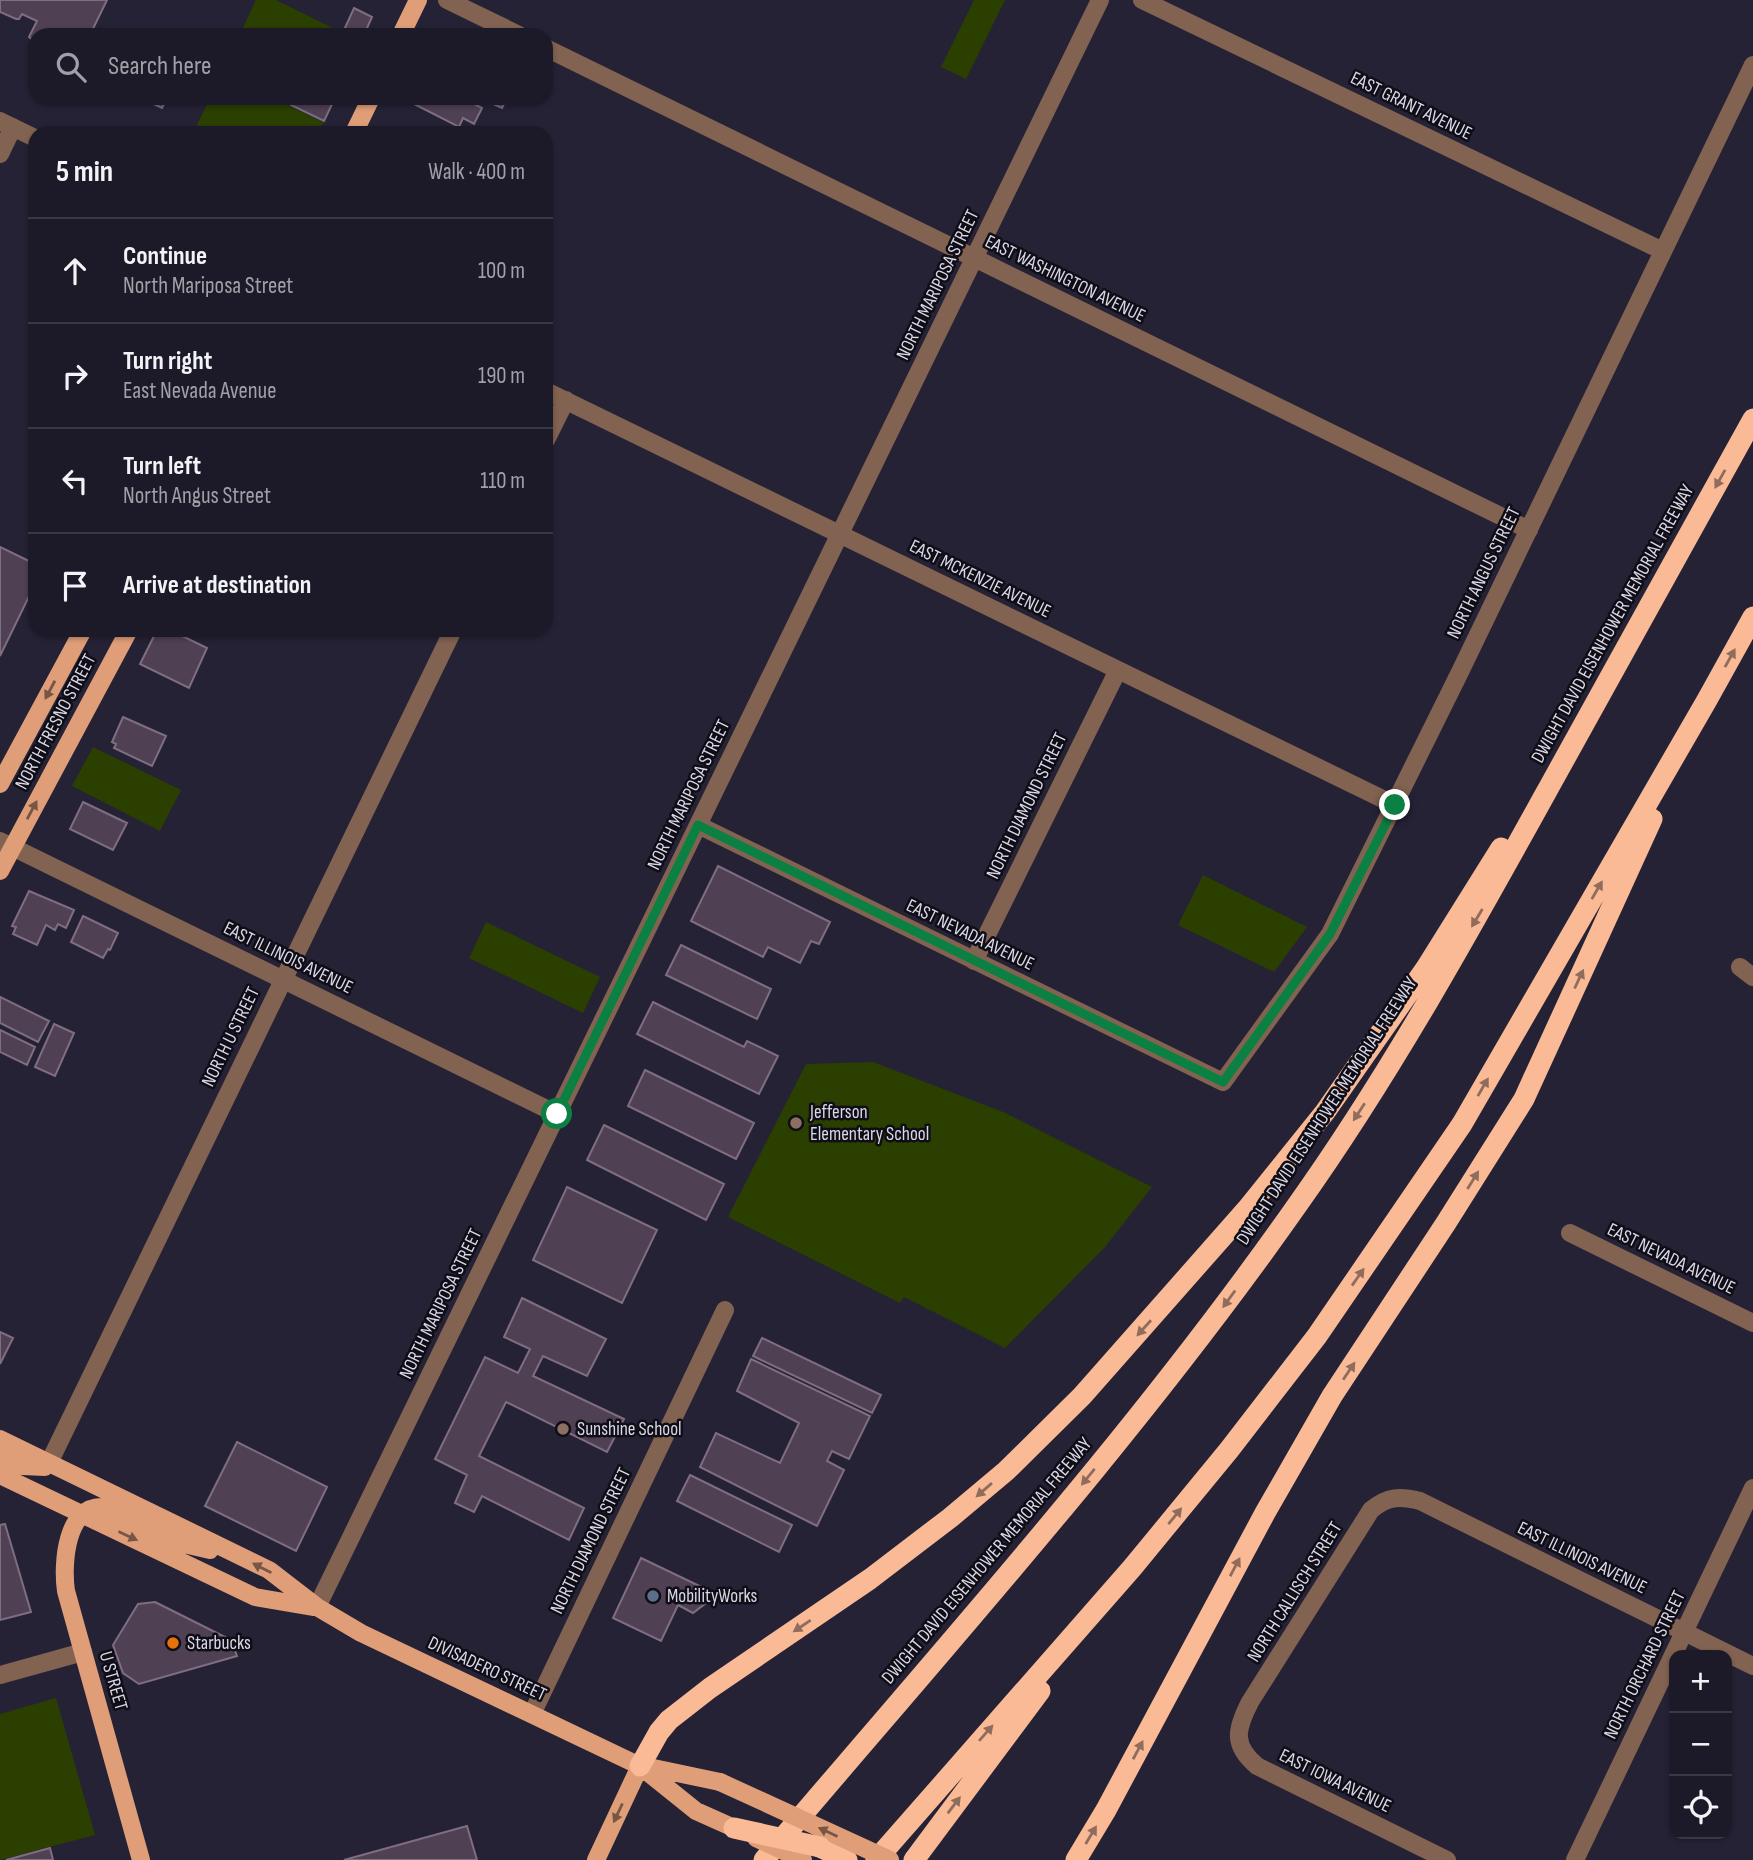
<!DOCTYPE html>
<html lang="en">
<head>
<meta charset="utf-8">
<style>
	body { margin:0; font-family:"Sofia Sans Condensed",sans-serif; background:#252330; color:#f1f3f6 }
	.controls { position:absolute; right:21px; bottom:21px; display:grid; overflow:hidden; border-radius:14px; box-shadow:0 2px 5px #0004 }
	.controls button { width:63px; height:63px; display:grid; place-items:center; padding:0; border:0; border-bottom:2px solid #3a3845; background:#1c1a28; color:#f1f3f6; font:35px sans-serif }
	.stop { position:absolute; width:21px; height:21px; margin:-16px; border:5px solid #0b8043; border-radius:50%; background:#fff }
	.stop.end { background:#0b8043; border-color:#fff; box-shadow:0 2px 7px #0008 }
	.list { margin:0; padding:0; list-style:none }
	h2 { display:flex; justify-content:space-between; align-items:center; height:91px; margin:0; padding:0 28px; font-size:30px }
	h2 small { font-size:23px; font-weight:400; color:#a0a1a8 }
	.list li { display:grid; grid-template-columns:46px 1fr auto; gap:21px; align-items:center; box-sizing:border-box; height:105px; padding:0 28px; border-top:2px solid #3a3845 }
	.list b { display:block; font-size:26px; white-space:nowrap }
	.list p { margin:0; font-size:23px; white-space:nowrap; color:#a0a1a8 }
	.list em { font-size:23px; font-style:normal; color:#a0a1a8 }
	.icon { flex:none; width:38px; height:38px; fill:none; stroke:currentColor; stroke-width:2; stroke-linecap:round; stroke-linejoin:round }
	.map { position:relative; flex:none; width:1753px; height:1860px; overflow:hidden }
	.search { position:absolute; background:#1c1a28; box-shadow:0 2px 5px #0004; left:28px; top:28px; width:525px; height:77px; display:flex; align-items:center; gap:18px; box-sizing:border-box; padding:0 24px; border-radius:21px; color:#a0a1a8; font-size:26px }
	.panel { position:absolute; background:#1c1a28; box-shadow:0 2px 5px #0004; left:28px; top:126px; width:525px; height:511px; border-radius:21px }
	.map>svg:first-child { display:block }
	.green { fill:#2a3f00 }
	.building { fill:#504053; stroke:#7f6e82; stroke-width:2 }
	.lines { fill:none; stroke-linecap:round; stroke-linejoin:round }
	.minor { stroke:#826250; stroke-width:18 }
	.major { stroke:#df9e77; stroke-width:18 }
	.highway { stroke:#f9ba95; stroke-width:21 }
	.major-bridge { stroke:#df9e77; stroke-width:18 }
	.highway-bridge { stroke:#f9ba95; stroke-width:21 }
	.oneway { fill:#906c5c }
	.oneway2 { fill:#775646 }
	.route { stroke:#0b8043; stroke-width:9 }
	.education-dot { fill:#8d6e63; stroke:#0f0d16; stroke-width:2.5 }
	.service-dot { fill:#5c6f8a; stroke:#0f0d16; stroke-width:2.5 }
	.food-dot { fill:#e8710a; stroke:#0f0d16; stroke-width:2.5 }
	.labels { text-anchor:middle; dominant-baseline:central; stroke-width:5; stroke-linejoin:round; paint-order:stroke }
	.street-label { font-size:19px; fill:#dad8e6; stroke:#0f0d16 }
	.poi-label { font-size:19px; fill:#dad8e6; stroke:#0f0d16; text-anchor:start }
</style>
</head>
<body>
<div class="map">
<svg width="1753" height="1860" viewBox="0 0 1753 1860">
	<rect width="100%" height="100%" fill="#262236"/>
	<!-- green -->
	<path class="green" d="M256,0H276L347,35H243L240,34Z
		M974,0H1005L966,79L941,67Z
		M210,98H273L325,123L309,133H193Z
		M93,747L181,790L160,831L72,786Z
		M1203,875L1307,927L1274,972L1178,925Z
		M486,922L600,977L583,1013L469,958Z
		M873,1062L1003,1112L1152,1187L1105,1247L1005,1348L904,1297L900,1303L728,1217L806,1064Z
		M56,1698L95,1835L0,1860V1714Z"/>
	<!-- building -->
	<path class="building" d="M0,0H107L90,35H35V42L29,37L37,21L22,14L19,19H16L0,12Z
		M354,8L372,17L364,35H354L344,30Z
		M141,98H167L162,108Z
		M294,98H335L324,121L291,105Z
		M416,98H462L482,108L474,124L463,118L459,127L414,104Z
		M480,98H507L502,108Z
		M0,547L35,564V584L0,656Z
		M157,630H170L207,648L189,688L140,664Z
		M123,717L166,736L152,766L114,748L116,744L112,742Z
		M83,802L127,823L113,850L70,829Z
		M718,866L830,922L819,944L811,941L800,963L768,947L763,957L691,921Z
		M29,891L74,910L66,928L58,924L55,930L46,925L37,945L13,934L16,927L12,926Z
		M83,916L118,933L110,950L108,949L103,958L71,942Z
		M681,945L771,989L757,1019L666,975Z
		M0,997L49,1021L38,1042L0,1023Z
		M653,1002L744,1047L747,1041L778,1056L759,1094L637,1034Z
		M54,1024L74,1033L55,1076L35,1067Z
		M0,1030L35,1047L27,1065L0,1052Z
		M645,1070L754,1123L736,1159L628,1106Z
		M604,1125L724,1184L706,1220L587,1160Z
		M567,1187L657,1230L622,1303L533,1260Z
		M522,1298L606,1339L587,1376L543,1356L533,1376L624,1419L607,1452L506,1402L479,1456L584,1508L569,1540L482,1496L474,1512L455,1503L467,1475L435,1459L485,1357L518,1373L530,1349L504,1337Z
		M0,1332L13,1338L0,1364Z
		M762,1338L881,1395L872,1413L753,1356Z
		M751,1359L870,1416L849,1459L832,1451L827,1461L844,1470L817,1526L700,1467L716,1433L780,1463L799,1423L737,1391Z
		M237,1442L327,1487L296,1551L205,1506Z
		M690,1475L792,1525L779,1552L677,1501Z
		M5,1524L31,1612L0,1620V1525Z
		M641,1558L712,1592L706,1603L693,1613L678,1605L661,1641L613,1618Z
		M155,1602L231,1640L237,1656L139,1684L123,1673L113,1645L138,1604Z
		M467,1826L477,1860H344Z
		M50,1848L53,1860H6Z"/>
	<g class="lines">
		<!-- minor -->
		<path class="minor" d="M447,0L519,35
			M1142,0L1663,251
			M546,48L1529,530
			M0,121L35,138
			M0,154L13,127
			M546,391L1395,805
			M546,440L566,400
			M698,825L1223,1082L1330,934L1459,674L1753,65
			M0,841L557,1114
			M974,961L1118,670
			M1740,967L1753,977
			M1570,1233L1753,1323
			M49,1463L453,630
			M317,1607L1100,0
			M0,1675L83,1652
			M532,1714L725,1310
			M1447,1860L1257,1766C1232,1745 1236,1729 1250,1702L1371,1510C1388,1496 1400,1496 1420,1501L1753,1666
			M1575,1860L1753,1488"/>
		<!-- major -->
		<path class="major" d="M401,35L418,0
			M354,133L371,98
			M0,784L83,630
			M0,871L129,630
			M0,1439L269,1570L317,1607L361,1633L640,1766L696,1811L734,1828
			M0,1457L23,1466L45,1467L49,1463
			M0,1475L255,1597L313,1607
			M644,1766L720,1782
			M141,1860L66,1591C62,1564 66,1504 104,1507L171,1541L210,1550
			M596,1860L640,1766"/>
		<!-- highway -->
		<path class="highway" d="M640,1766L659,1732L669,1720L710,1688L870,1579L950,1518L1006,1471L1082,1396L1247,1209L1325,1112L1426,968L1501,848
			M820,1847L847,1860
			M764,1860C946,1645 1136,1435 1298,1204C1391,1073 1470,930 1548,789C1616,666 1685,543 1753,419
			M876,1860L1132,1568L1229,1450L1317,1336L1462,1124L1707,700L1753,617
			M914,1860L1040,1691
			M1076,1860L1106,1810L1265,1513L1332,1396L1446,1223L1524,1099L1652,819"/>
		<!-- major-bridge -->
		<path class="major-bridge" d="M720,1782L890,1860
			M756,1838L803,1860"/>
		<!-- highway-bridge -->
		<path class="highway-bridge" d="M734,1828L820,1847"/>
	</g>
	<!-- one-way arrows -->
	<defs><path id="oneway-solid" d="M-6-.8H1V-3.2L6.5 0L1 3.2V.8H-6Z" transform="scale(1.75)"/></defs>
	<g class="oneway">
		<use href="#oneway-solid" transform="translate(1720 479) rotate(119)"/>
		<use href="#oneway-solid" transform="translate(1730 658) rotate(-61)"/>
		<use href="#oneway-solid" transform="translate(1597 890) rotate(-60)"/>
		<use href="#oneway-solid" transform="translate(1477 918) rotate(121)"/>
		<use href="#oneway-solid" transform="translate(1579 979) rotate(-65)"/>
		<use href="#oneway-solid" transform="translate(1483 1087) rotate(-60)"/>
		<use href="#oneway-solid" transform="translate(1359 1112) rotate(123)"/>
		<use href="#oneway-solid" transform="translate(1473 1180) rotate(-58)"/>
		<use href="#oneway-solid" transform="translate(1358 1277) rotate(-55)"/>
		<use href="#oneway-solid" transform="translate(1229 1299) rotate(126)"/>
		<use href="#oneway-solid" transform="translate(1144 1328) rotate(132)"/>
		<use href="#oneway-solid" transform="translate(1349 1371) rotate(-56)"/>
		<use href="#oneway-solid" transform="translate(1088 1477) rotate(129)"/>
		<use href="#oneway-solid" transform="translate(984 1490) rotate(139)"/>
		<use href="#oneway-solid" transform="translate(1175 1516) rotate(-51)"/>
		<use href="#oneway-solid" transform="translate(1235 1567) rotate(-62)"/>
		<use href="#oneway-solid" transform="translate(802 1626) rotate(146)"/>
		<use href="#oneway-solid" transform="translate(986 1733) rotate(-49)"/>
		<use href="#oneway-solid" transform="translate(1138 1750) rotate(-62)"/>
		<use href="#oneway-solid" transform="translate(954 1805) rotate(-53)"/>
		<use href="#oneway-solid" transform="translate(1091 1835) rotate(-59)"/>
	</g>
	<g class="oneway2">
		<use href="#oneway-solid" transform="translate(50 690) rotate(118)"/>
		<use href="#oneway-solid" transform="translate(32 810) rotate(-62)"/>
		<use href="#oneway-solid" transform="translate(128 1536) rotate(25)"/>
		<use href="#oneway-solid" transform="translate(262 1568) rotate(-153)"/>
		<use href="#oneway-solid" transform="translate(618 1813) rotate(115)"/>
		<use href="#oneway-solid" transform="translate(828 1832) rotate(-155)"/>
	</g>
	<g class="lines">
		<!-- route -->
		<path class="route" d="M557,1114L698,825L1223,1082L1330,934L1395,805"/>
	</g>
	<!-- markers -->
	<g class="education-dot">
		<circle cx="796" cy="1123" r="7"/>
		<circle cx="563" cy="1429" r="7"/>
	</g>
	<circle class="service-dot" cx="653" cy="1596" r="7"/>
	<circle class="food-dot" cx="173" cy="1643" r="7"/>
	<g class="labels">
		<!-- street labels -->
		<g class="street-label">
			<text transform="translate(1411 106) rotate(26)">EAST GRANT AVENUE</text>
			<text transform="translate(1065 279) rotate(26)">EAST WASHINGTON AVENUE</text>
			<text transform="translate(938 285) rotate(-64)">NORTH MARIPOSA STREET</text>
			<text transform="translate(1484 573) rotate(-64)">NORTH ANGUS STREET</text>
			<text transform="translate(980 579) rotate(26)">EAST MCKENZIE AVENUE</text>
			<text transform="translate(1613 624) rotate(-61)">DWIGHT DAVID EISENHOWER MEMORIAL FREEWAY</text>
			<text transform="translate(56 722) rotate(-62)">NORTH FRESNO STREET</text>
			<text transform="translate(689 795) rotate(-64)">NORTH MARIPOSA STREET</text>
			<text transform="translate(1027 806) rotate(-64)">NORTH DIAMOND STREET</text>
			<text transform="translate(970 935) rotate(26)">EAST NEVADA AVENUE</text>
			<text transform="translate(288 958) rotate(26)">EAST ILLINOIS AVENUE</text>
			<text transform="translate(231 1037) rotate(-64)">NORTH U STREET</text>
			<text transform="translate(1327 1111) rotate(-57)">DWIGHT DAVID EISENHOWER MEMORIAL FREEWAY</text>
			<text transform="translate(1671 1259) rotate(26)">EAST NEVADA AVENUE</text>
			<text transform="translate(441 1304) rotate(-64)">NORTH MARIPOSA STREET</text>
			<text transform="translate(591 1541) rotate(-64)">NORTH DIAMOND STREET</text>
			<text transform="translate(1582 1558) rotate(26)">EAST ILLINOIS AVENUE</text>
			<text transform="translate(987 1561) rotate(-50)">DWIGHT DAVID EISENHOWER MEMORIAL FREEWAY</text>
			<text transform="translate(1295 1592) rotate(-58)">NORTH CALLISCH STREET</text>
			<text transform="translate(1645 1665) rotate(-64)">NORTH ORCHARD STREET</text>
			<text transform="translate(487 1669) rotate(25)">DIVISADERO STREET</text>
			<text transform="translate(113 1681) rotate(74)">U STREET</text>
			<text transform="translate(1335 1781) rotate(26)">EAST IOWA AVENUE</text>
		</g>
		<!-- poi labels -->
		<g class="poi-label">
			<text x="810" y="1112">Jefferson<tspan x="810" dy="22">Elementary School</tspan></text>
			<text x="577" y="1429">Sunshine School</text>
			<text x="667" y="1596">MobilityWorks</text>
			<text x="187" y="1643">Starbucks</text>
		</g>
	</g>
</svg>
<div class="controls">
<button>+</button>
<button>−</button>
<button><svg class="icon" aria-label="locate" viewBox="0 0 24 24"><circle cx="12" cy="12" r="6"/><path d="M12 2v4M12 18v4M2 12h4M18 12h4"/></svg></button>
</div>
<div class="stop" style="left:557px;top:1114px"></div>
<div class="stop end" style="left:1395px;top:805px"></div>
<div class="search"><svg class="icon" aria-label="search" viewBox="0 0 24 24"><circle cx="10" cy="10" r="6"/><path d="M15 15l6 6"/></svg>Search here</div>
<section class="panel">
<h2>5 min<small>Walk · 400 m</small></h2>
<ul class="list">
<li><svg class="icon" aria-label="ahead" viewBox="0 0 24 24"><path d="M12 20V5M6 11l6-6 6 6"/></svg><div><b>Continue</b><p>North Mariposa Street</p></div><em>100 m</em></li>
<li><svg class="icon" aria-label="right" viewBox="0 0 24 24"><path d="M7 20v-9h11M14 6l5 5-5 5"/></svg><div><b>Turn right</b><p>East Nevada Avenue</p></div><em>190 m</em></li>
<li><svg class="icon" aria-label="left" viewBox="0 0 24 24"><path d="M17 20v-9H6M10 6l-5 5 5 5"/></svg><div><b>Turn left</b><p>North Angus Street</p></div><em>110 m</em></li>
<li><svg class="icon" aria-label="arrive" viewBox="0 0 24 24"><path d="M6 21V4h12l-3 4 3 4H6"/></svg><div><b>Arrive at destination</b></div></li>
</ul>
</section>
</div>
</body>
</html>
